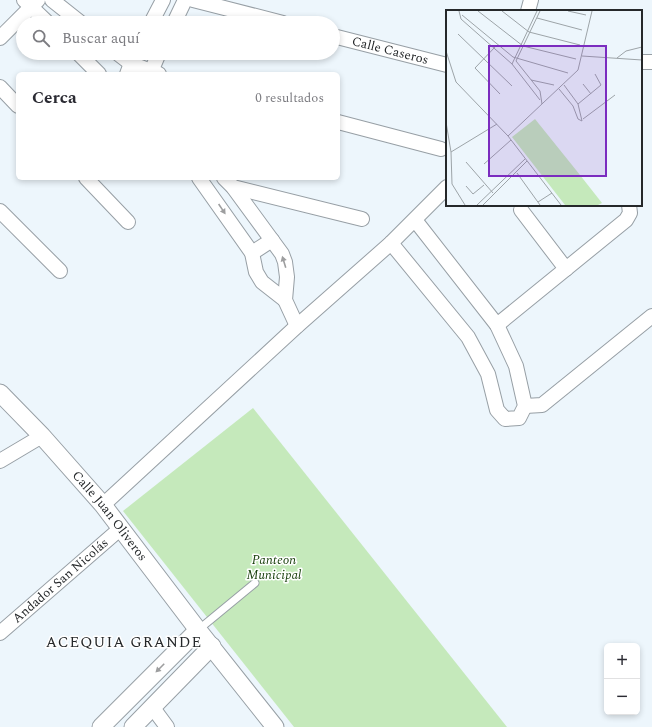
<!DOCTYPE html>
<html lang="es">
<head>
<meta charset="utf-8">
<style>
	body { margin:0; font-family:Spectral,serif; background:#f7f7f7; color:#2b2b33 }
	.controls { position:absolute; right:12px; bottom:12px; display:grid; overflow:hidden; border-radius:6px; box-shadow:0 2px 6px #0003 }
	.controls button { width:36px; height:36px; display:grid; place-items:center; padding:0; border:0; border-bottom:1px solid #e1e1e2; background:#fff; color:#2b2b33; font:20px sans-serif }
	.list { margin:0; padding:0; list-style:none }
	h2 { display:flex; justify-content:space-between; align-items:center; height:52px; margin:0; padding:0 16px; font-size:17px }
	h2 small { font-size:13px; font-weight:400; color:#7c7c81 }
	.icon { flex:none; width:22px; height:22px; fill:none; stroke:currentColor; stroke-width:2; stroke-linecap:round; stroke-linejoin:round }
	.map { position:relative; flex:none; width:652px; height:727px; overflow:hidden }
	.search { position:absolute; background:#fff; box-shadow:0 2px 6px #0003; left:16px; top:16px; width:324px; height:44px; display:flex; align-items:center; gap:10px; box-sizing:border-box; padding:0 14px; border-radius:22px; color:#7c7c81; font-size:15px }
	.panel { position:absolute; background:#fff; box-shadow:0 2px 6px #0003; left:16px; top:72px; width:324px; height:108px; border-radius:6px }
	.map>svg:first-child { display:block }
	.green { fill:#c5e9bb }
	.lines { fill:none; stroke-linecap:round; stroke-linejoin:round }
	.service-casing { stroke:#979fa5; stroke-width:9 }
	.minor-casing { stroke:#979fa5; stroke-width:16 }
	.tertiary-casing { stroke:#979fa5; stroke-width:19 }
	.service { stroke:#fff; stroke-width:7 }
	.minor { stroke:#fff; stroke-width:14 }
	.tertiary { stroke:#fff; stroke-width:17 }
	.oneway { fill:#9d9e9f }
	.labels { text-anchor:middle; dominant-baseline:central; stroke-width:3; stroke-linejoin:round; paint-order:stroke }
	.street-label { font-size:13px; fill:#25282a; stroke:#fff }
	.park-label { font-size:13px; font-style:italic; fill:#1a410d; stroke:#fff }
	.quarter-label { font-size:15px; letter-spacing:1px; fill:#25282a; stroke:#fff }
	.inset-road { fill:none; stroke:#9da4a8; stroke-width:1 }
	.view { fill:#7b2cbf; fill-opacity:0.15; stroke:#7b2cbf; stroke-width:2 }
	.inset-edge { fill:none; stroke:#25282a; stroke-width:2 }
</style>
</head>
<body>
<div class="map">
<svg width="652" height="727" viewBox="0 0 652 727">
	<rect width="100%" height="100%" fill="#edf6fc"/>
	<!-- green -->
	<path class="green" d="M253,408L507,727H294L123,511Z"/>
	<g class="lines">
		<defs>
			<path id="service" d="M198,630L255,583"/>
			<g id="minor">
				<path d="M24,0L48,23"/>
				<path d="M52,0L81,23"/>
				<path d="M193,0L283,23"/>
				<path d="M528,11L531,0"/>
				<path d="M151,23L163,0"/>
				<path d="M174,23L185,0"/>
				<path id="s1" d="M333,36L447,65"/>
				<path d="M0,38L38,0"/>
				<path d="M78,53L99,74"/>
				<path d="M117,53L130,63L159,74"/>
				<path d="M641,62H652"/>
				<path d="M127,74L135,53"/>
				<path d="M150,74L159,53"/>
				<path d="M0,87L18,106"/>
				<path d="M338,122L441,149"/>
				<path d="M86,178L128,222"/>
				<path d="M199,178L252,253L256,272L262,282L285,300"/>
				<path d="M224,178L233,187L282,254L285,262L287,277L285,300L297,326"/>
				<path d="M233,187L362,219"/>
				<path d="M521,210L566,269"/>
				<path d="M0,211L60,271"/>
				<path d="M391,243L468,337L488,374L497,410L505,419L519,418L525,406L516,366L497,325L415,220"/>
				<path d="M252,253L272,240"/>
				<path d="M497,325L626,220L630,213L629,205"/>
				<path d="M525,406L542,405L652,316"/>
				<path d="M0,461L42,436"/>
				<path d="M103,505L297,326L391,243L447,187"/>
				<path id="s2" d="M0,633L121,528"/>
				<path d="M153,708L167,727"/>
			</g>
			<g id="tertiary">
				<path id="s3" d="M0,393L42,436L103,505L198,630L275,727"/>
				<path d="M101,727L198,630"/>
				<path d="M133,727L212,646"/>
			</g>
		</defs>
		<!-- service casing -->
		<use href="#service" class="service-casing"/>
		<!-- minor casing -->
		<use href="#minor" class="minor-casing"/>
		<!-- tertiary casing -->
		<use href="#tertiary" class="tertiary-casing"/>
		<!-- service -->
		<use href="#service" class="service"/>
		<!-- minor -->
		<use href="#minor" class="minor"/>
		<!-- tertiary -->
		<use href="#tertiary" class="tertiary"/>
	</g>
	<!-- one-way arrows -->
	<defs><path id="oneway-solid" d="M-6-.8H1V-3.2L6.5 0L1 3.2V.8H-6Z"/></defs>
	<g class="oneway">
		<use href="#oneway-solid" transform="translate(222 209) rotate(56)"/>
		<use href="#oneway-solid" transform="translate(284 262) rotate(-107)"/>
		<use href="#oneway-solid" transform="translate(160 668) rotate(135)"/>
	</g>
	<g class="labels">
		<!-- street labels -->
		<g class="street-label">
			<text stroke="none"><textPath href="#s1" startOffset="59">Calle Caseros</textPath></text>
			<text stroke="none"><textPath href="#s3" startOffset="165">Calle Juan Oliveros</textPath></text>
			<text stroke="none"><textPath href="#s2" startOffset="80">Andador San Nicolás</textPath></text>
		</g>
		<!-- park labels -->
		<g class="park-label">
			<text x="274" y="560">Panteon<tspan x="274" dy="15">Municipal</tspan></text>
		</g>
		<!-- quarter labels -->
		<g class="quarter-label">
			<text x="124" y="642">ACEQUIA GRANDE</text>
		</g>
	</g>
	<!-- overview -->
	<g transform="translate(446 10)">
		<rect width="196" height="196" fill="#edf6fc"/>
		<path d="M89,109L130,160L156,193L152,195H119L66,127Z" fill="#c5e9bb"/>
		<path class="inset-road" d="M13,1L15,9L66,54M32,1L77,36L130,49M56,1L83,22L134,35M91,1L66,54L94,90M94,1L70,51L94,81L96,94M122,1L140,5M16,5L67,47L122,63M91,8L136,20M12,24L66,76M50,36L29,58L54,84M0,41L10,72L62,126L115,195M136,46L196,50M171,48L180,41L196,37M85,70L108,75M137,74L145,84M113,79L127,96L132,109L136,111L132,94L118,75M132,94L155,75L149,64M137,109L169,85M0,112L5,142L6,174L19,195M62,126L132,60L146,1M5,142L51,114M20,152L47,183M38,154L65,130M71,163L94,195M20,176L27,184L38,175M92,192L106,183M31,195L79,149M37,195L81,151"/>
		<path class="view" d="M43,36H160V166H43Z"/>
		<rect width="196" height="196" class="inset-edge"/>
	</g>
</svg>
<div class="controls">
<button>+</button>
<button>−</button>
</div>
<div class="search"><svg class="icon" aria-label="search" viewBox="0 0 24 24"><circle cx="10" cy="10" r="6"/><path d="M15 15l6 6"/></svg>Buscar aquí</div>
<section class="panel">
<h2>Cerca<small>0 resultados</small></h2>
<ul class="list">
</ul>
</section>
</div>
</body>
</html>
